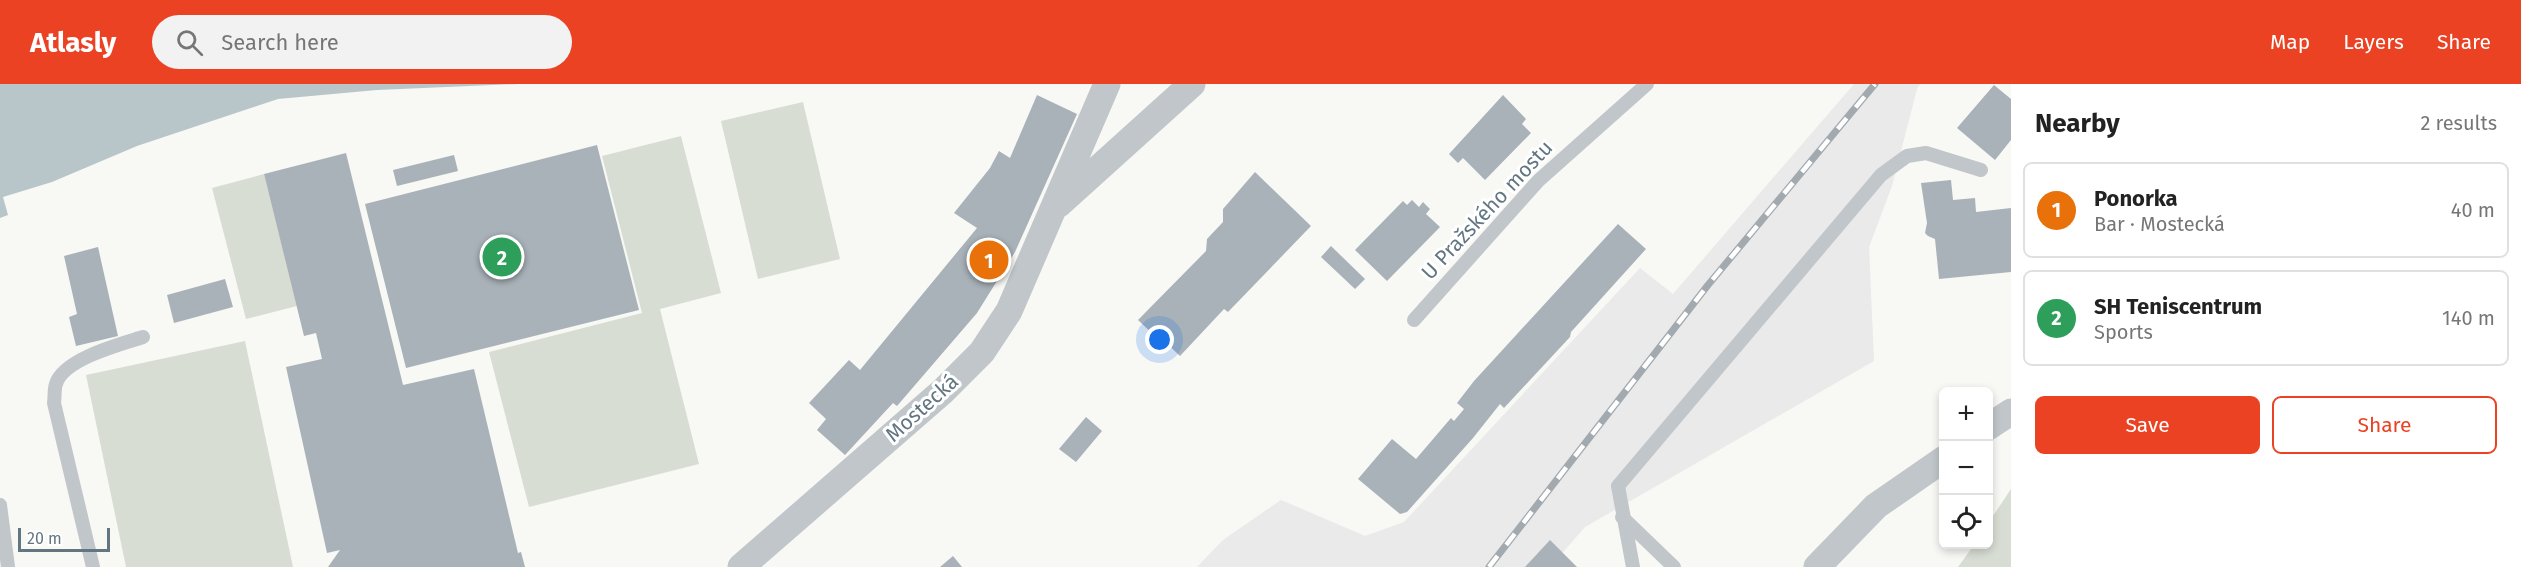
<!DOCTYPE html>
<html lang="en">
<head>
<meta charset="utf-8">
<style>
	body { margin:0; font-family:"Fira Sans",sans-serif; background:#f2f2f2; color:#222 }
	.controls { position:absolute; right:18px; bottom:18px; display:grid; overflow:hidden; border-radius:9px; box-shadow:0 3px 9px #0003 }
	.controls button { width:54px; height:54px; display:grid; place-items:center; padding:0; border:0; border-bottom:2px solid #e0e0e0; background:#fff; color:#222; font:30px sans-serif }
	.scale { position:absolute; left:18px; bottom:15px; width:92px; box-sizing:border-box; padding-left:6px; border:3px solid #627682; border-top:0; font-size:16px; line-height:21px; white-space:nowrap; color:#627682; -webkit-text-stroke:4px #fff; paint-order:stroke }
	.you { position:absolute; left:1160px; top:256px; width:21px; height:21px; margin:-15px; border:4px solid #fff; border-radius:50%; background:#1a73e8; box-shadow:0 0 0 9px #1a73e833 }
	.badge { display:grid; place-items:center; width:39px; height:39px; border-radius:50%; background:#ea4223; color:#fff; font-size:20px; font-weight:700 }
	.pin { position:absolute; translate:-50% -50%; border:3px solid #fff; box-shadow:0 2px 6px #0006 }
	.list { margin:0; padding:0; list-style:none }
	h2 { display:flex; justify-content:space-between; align-items:center; height:78px; margin:0; padding:0 24px; font-size:26px }
	h2 small { font-size:20px; font-weight:400; color:#767676 }
	.list li { display:grid; grid-template-columns:39px 1fr auto; gap:18px; align-items:center; box-sizing:border-box; height:96px; margin:0 12px 12px; padding:0 12px; border:2px solid #e0e0e0; border-radius:9px }
	.list b { display:block; font-size:22px; white-space:nowrap }
	.list p { margin:0; font-size:20px; white-space:nowrap; color:#767676 }
	.list em { font-size:20px; font-style:normal; color:#767676 }
	.actions { display:flex; gap:12px; padding:18px 24px }
	.actions a { flex:1; padding:14px 0; border:2px solid #ea4223; border-radius:9px; text-align:center; font-size:21px; color:#ea4223 }
	.actions .main { background:#ea4223; color:#fff }
	.icon { flex:none; width:33px; height:33px; fill:none; stroke:currentColor; stroke-width:2; stroke-linecap:round; stroke-linejoin:round }
	.map { position:relative; flex:none; width:2011px; height:483px; overflow:hidden }
	header { display:flex; align-items:center; gap:36px; box-sizing:border-box; height:84px; padding:0 30px; background:#ea4223; color:#fff }
	header strong { font-size:28px }
	nav { display:flex; gap:33px; margin-inline-start:auto; font-size:21px }
	.search { width:420px; height:54px; background:#f2f2f2; display:flex; align-items:center; gap:15px; box-sizing:border-box; padding:0 21px; border-radius:33px; color:#767676; font-size:22px }
	main { display:flex }
	aside { flex:1; background:#fff }
	.map>svg:first-child { display:block }
	.built { fill:#e9eae9 }
	.green { fill:#d8ddd4 }
	.water { fill:#b8c6ca }
	.building { fill:#a8b2b8 }
	.lines { fill:none; stroke-linecap:round; stroke-linejoin:round }
	.service { stroke:#c1c6ca; stroke-width:14 }
	.minor { stroke:#c1c6ca; stroke-width:27 }
	.rail-casing { stroke:#a2aab0; stroke-width:7 }
	.rail { stroke:#fff; stroke-width:4.5; stroke-dasharray:14; stroke-linecap:butt }
	.labels { text-anchor:middle; dominant-baseline:central; stroke-width:6; stroke-linejoin:round; paint-order:stroke }
	.street-label { font-size:21px; fill:#627682; stroke:#fff }
</style>
</head>
<body>
<header>
<strong>Atlasly</strong>
<div class="search"><svg class="icon" aria-label="search" viewBox="0 0 24 24"><circle cx="10" cy="10" r="6"/><path d="M15 15l6 6"/></svg>Search here</div>
<nav><a>Map</a><a>Layers</a><a>Share</a></nav>
</header>
<main>
<div class="map">
<svg width="2011" height="483" viewBox="0 0 2011 483">
	<rect width="100%" height="100%" fill="#f8f8f5"/>
	<!-- built -->
	<path class="built" d="M1854,0H1920L1917,5L1892,102L1869,163L1874,277L1585,443L1550,483H1197L1223,456L1281,416L1365,452L1404,438L1640,184L1673,210Z"/>
	<!-- green -->
	<path class="green" d="M803,18L840,175L758,195L721,37Z
		M681,52L721,209L660,225L699,380L529,423L489,268L642,229L602,72Z
		M264,90L297,222L246,235L212,104Z
		M245,257L293,483H126L86,291Z
		M2011,405V483H1958L1974,461L1988,460L1989,438Z"/>
	<!-- water -->
	<path class="water" d="M0,0H517L377,6L278,15L137,62L52,98L3,113L8,131L0,134Z"/>
	<!-- building -->
	<path class="building" d="M1994,1L2011,15V56L1995,76L1957,44Z
		M1037,11L1077,30L1015,168L977,229L897,322L893,319L845,371L817,346L826,335L809,319L849,276L860,286L977,144L954,129L990,84L999,67L1010,74Z
		M1503,11L1526,35L1522,40L1531,49L1485,96L1463,74L1458,79L1449,70Z
		M597,61L639,226L406,284L365,120Z
		M346,69L403,301L474,285L518,469L521,468L525,483H328L340,466L327,469L286,283L322,275L316,249L304,252L264,90Z
		M454,71L458,87L397,102L393,86Z
		M1255,88L1311,142L1228,228L1224,225L1180,272L1159,252L1157,254L1138,236L1206,167L1207,155L1223,138V125Z
		M1951,96L1953,116L1975,114L1976,128L2011,124V188L1939,195L1935,155L1928,152L1925,149L1927,139L1921,99Z
		M1412,116L1419,123L1423,118L1430,125L1426,130L1440,143L1387,197L1355,166L1403,117L1407,121Z
		M1618,140L1646,165L1571,248L1570,253L1504,324L1500,320L1473,354L1407,428L1400,430L1358,395L1392,355L1416,375L1451,334L1454,337L1464,325L1457,319L1474,297Z
		M1331,162L1365,195L1355,205L1321,173Z
		M98,163L118,252L76,262L69,233L77,230L64,172Z
		M225,195L233,223L174,239L167,211Z
		M1086,333L1102,347L1076,378L1059,365Z
		M1550,456L1577,483H1525Z
		M953,472L962,483H940Z"/>
	<g class="lines">
		<!-- service -->
		<path class="service" d="M1414,236L1538,97L1647,0
			M0,421L8,483
			M1622,433L1674,483
			M93,483L54,319C55,313 54,305 56,300C63,275 121,260 143,253
			M1633,483L1618,402L1881,91L1907,72L1926,69L1981,86"/>
		<!-- minor -->
		<path class="minor" d="M1059,120L1192,0
			M1988,343L2011,328
			M741,483L943,307L982,268L1009,227L1107,0
			M1817,483L1876,422L1944,375"/>
		<defs>
			<path id="rail" d="M1489,483L1708,201L1875,0"/>
		</defs>
		<!-- rail casing -->
		<use href="#rail" class="rail-casing"/>
		<!-- rail -->
		<use href="#rail" class="rail"/>
	</g>
	<g class="labels">
		<!-- street labels -->
		<g class="street-label">
			<text transform="translate(1487 126) rotate(-47)">U Pražského mostu</text>
			<text transform="translate(922 324) rotate(-42)">Mostecká</text>
		</g>
	</g>
</svg>
<div class="controls">
<button>+</button>
<button>−</button>
<button><svg class="icon" aria-label="locate" viewBox="0 0 24 24"><circle cx="12" cy="12" r="6"/><path d="M12 2v4M12 18v4M2 12h4M18 12h4"/></svg></button>
</div>
<div class="scale">20 m</div>
<div class="you"></div>
<div class="pin badge" style="left:989px;top:176px;background:#e8710a">1</div>
<div class="pin badge" style="left:502px;top:173px;background:#2e9e5b">2</div>
</div>
<aside>
<h2>Nearby<small>2 results</small></h2>
<ul class="list">
<li><span class="badge" style="background:#e8710a">1</span><div><b>Ponorka</b><p>Bar · Mostecká</p></div><em>40 m</em></li>
<li><span class="badge" style="background:#2e9e5b">2</span><div><b>SH Teniscentrum</b><p>Sports</p></div><em>140 m</em></li>
</ul>
<div class="actions"><a class="main">Save</a><a>Share</a></div>
</aside>
</main>
</body>
</html>
